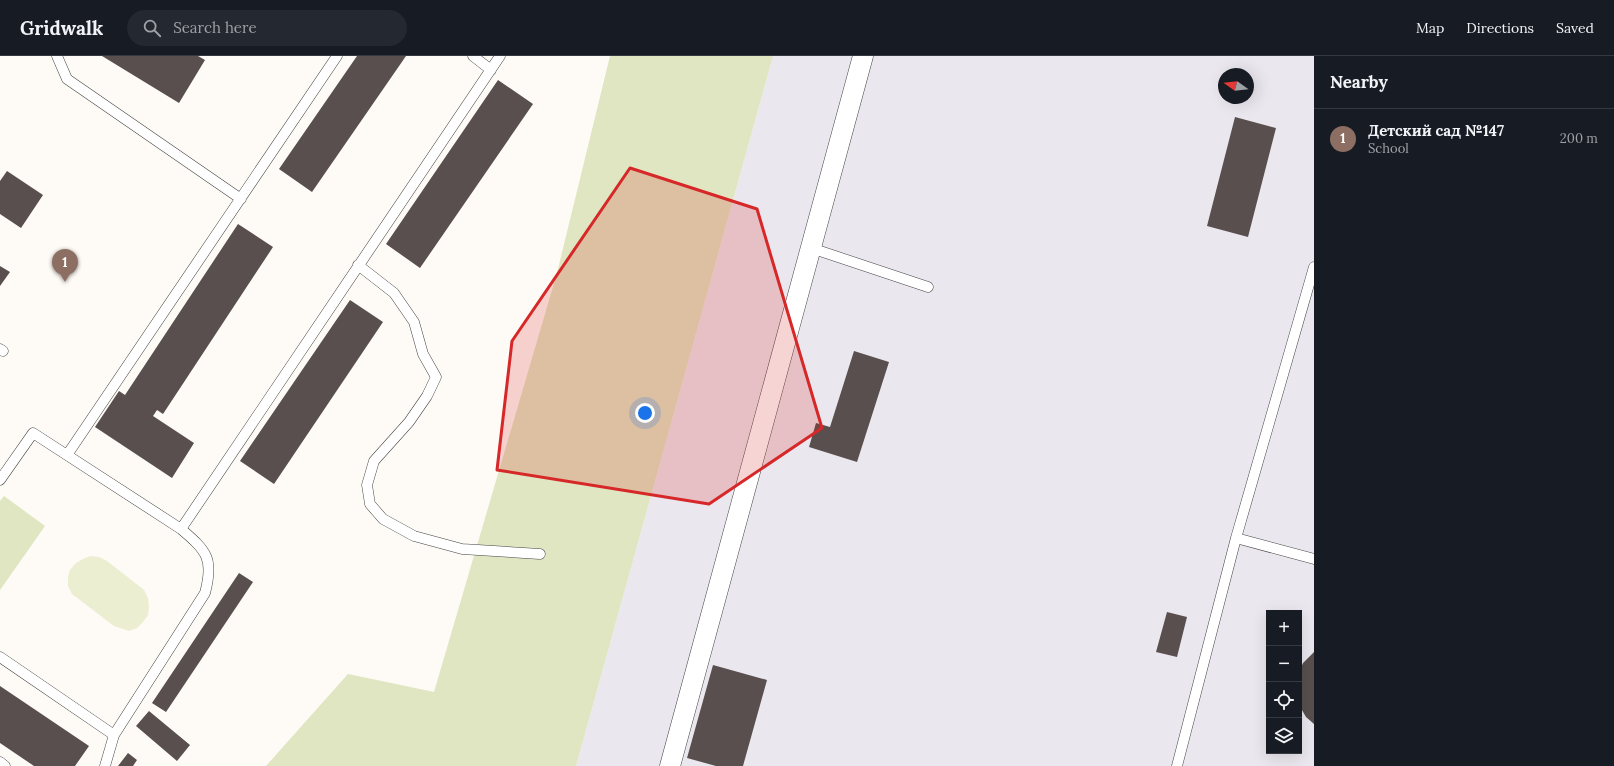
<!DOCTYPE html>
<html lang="en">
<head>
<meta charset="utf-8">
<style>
	body { margin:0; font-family:Lora,serif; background:#242831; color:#f1f3f6 }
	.controls { position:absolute; right:12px; bottom:12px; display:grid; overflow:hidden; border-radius:0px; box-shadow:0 4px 16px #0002 }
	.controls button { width:36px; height:36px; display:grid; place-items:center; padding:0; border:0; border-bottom:1px solid #363941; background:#171b24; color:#f1f3f6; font:20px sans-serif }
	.compass { position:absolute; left:1218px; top:12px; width:36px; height:36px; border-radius:50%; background:#171b24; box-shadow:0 4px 16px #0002; rotate:285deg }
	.you { position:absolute; left:645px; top:357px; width:14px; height:14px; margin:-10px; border:3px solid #fff; border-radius:50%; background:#1a73e8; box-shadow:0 0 0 6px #1a73e833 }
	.badge { display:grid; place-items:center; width:26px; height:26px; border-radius:50%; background:#d59eb2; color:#fff; font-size:13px; font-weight:700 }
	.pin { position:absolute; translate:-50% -33px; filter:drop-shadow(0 1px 2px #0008) }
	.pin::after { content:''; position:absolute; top:21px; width:14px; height:12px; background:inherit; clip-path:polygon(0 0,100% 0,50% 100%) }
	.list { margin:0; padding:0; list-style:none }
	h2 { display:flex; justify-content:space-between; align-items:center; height:52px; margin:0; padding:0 16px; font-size:17px }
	h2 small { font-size:13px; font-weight:400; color:#9ea1a6 }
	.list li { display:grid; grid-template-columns:26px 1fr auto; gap:12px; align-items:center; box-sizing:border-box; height:60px; padding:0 16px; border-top:1px solid #363941 }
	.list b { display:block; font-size:15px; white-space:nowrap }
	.list p { margin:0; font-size:13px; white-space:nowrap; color:#9ea1a6 }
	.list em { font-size:13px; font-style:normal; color:#9ea1a6 }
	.icon { flex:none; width:22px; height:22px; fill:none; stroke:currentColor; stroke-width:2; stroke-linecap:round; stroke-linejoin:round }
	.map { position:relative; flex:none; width:1314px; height:710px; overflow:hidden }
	header { display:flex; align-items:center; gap:24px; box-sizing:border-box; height:56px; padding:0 20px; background:#171b24; border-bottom:1px solid #363941 }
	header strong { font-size:19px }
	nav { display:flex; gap:22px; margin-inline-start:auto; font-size:14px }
	.search { width:280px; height:36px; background:#242831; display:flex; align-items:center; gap:10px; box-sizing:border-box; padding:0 14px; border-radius:22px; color:#9ea1a6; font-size:15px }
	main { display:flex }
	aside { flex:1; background:#171b24 }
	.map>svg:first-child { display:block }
	.industrial { fill:#ebe7ee; fill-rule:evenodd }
	.green { fill:#dfe6c1 }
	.pitch { fill:#eceed2 }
	.building { fill:#584f4e }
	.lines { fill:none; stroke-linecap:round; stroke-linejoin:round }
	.service-casing { stroke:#444; stroke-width:11 }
	.minor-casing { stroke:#444; stroke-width:21 }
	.service { stroke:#fff; stroke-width:10 }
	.minor { stroke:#fff; stroke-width:20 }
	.marked { fill:#d62828; fill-opacity:0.2; stroke:#d62828; stroke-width:3; stroke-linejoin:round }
</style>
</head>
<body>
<header>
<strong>Gridwalk</strong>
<div class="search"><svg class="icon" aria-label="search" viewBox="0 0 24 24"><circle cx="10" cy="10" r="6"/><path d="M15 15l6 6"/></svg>Search here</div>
<nav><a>Map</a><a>Directions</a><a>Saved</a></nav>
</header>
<main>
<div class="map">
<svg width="1314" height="710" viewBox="0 0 1314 710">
	<rect width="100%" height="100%" fill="#fefaf5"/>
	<!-- industrial -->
	<path class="industrial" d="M773,0H1314V710H576ZM1224,18H1248V42H1224ZM1269,557H1299V695H1269Z"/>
	<!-- green -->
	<path class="green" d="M610,0H773L576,710H266L348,618L434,636L557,217Z
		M4,440L45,470L0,534V445Z"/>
	<!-- pitch -->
	<path class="pitch" d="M91,500L99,501L107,505L144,534L148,542L149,551L148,559L143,566L137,572L129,575L114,570L72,538L68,530V521L70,514L76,507L83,503Z"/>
	<!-- building -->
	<path class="building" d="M102,0H198L205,4L179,47Z
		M357,0H406L312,136L279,113Z
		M498,24L533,48L420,212L386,188Z
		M1235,61L1276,72L1248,181L1207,170Z
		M7,115L43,139L21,172L0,158V125Z
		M238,168L273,191L163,358L157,354L153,360L194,387L172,422L95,371L119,335L125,339Z
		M0,210L10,216L0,230Z
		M350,244L383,266L274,428L240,405Z
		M854,295L889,306L857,406L809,391L816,367L830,371Z
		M239,517L253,526L166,656L152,647Z
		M1167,556L1187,561L1177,601L1156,596Z
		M1314,596V668L1306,661L1299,649V616L1303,607Z
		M713,609L767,624L743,710H716L687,702Z
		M0,630L89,690L75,710H34L0,687Z
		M149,655L190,689L177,705L136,670Z
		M128,697L137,704L133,710H118Z"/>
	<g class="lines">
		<defs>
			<path id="service" d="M57,0L67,23L241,143
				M473,0L491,14
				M811,192L928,231
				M358,209L394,237L414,266L423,298L436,321L427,340L409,366L374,405L367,429L370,448L383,463L414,480L462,493L540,498
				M0,293L3,295
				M67,399L337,0
				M0,424L33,377L181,473C207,495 214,503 205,537L114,679L105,710
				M181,473L500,0
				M1236,482L1314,503
				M0,601L114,679
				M0,706L5,710
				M1177,710L1236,482L1314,211"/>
			<path id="minor" d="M670,710L863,0"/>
		</defs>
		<!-- service casing -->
		<use href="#service" class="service-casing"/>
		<!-- minor casing -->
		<use href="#minor" class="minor-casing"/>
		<!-- service -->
		<use href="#service" class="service"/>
		<!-- minor -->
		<use href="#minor" class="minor"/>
	</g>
	<!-- marked area -->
	<path class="marked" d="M630,112L757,153L822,372L709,448L497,414L512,285Z"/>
</svg>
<div class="controls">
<button>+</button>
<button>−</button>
<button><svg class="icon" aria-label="locate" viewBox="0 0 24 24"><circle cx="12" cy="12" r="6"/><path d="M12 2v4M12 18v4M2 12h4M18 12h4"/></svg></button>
<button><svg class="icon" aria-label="layers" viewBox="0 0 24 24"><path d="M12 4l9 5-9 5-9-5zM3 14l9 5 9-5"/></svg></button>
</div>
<svg class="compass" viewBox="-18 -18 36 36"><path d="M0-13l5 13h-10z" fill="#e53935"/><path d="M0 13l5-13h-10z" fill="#9ea1a6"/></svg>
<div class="you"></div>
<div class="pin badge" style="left:65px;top:226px;background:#8d6e63">1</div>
</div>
<aside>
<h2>Nearby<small></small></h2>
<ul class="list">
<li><span class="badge" style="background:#8d6e63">1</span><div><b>Детский сад №147</b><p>School</p></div><em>200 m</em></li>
</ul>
</aside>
</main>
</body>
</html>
